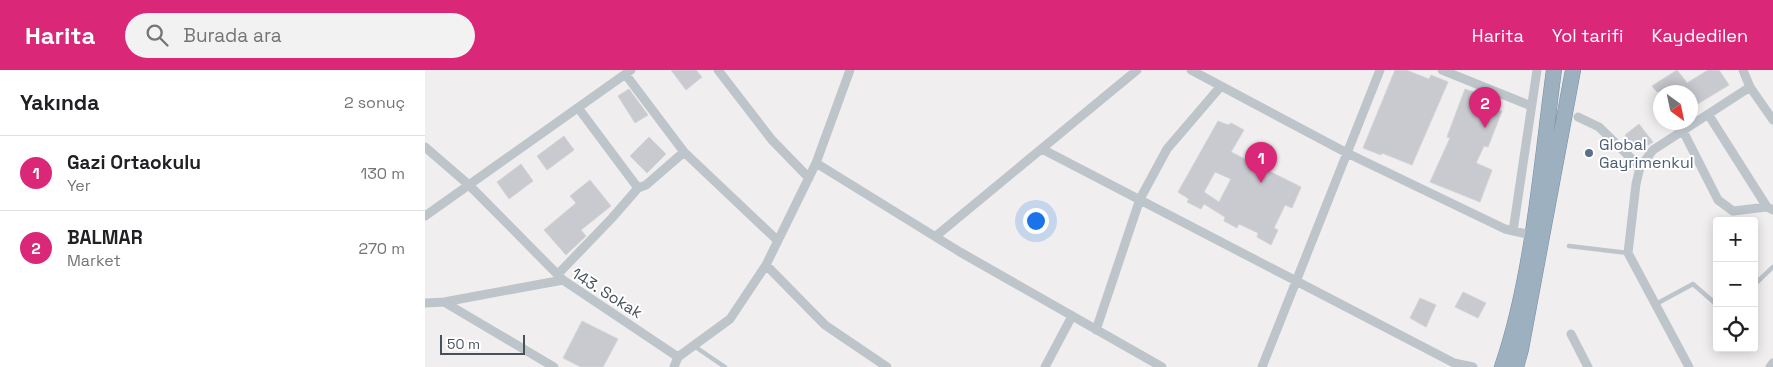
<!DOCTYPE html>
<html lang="tr">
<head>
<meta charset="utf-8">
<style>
	body { margin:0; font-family:"Space Grotesk",sans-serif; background:#f2f2f2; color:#202124 }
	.controls { position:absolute; right:15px; bottom:15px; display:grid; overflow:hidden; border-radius:5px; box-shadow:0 2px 12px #0003 }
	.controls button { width:45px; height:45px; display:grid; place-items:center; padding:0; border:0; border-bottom:1px solid #e0e0e0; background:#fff; color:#202124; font:25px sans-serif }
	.compass { position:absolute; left:1228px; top:15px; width:45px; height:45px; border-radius:50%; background:#fff; box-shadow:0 2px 12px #0003; rotate:147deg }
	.scale { position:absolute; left:15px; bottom:12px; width:85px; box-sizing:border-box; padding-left:5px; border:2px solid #485159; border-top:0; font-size:14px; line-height:18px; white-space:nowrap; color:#485159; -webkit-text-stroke:4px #fff; paint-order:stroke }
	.you { position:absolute; left:610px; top:150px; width:18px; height:18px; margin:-12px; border:4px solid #fff; border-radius:50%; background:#1a73e8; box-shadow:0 0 0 8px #1a73e833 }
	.badge { display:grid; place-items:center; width:32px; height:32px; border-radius:50%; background:#db2777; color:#fff; font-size:16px; font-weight:700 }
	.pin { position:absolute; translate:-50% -41px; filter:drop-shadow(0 1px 2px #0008) }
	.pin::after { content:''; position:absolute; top:26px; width:18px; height:15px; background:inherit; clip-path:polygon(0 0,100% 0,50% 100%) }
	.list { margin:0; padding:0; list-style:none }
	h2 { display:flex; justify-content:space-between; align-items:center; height:65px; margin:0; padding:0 20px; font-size:21px }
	h2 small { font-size:16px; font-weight:400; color:#757577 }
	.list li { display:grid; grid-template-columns:32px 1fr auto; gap:15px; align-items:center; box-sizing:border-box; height:75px; padding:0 20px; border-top:1px solid #e0e0e0 }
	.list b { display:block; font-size:19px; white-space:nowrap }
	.list p { margin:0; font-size:16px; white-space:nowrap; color:#757577 }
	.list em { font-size:16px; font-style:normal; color:#757577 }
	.icon { flex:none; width:28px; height:28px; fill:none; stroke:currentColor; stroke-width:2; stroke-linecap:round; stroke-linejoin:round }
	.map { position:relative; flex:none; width:1348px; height:297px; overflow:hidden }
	header { display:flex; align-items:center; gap:30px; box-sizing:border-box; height:70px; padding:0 25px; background:#db2777; color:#fff }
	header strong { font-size:24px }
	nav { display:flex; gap:28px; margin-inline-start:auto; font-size:18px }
	.search { width:350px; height:45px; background:#f2f2f2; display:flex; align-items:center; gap:12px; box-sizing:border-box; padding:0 18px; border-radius:28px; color:#757577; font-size:19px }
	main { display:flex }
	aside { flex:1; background:#fff }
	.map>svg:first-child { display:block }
	.building { fill:#c9cad0; stroke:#d2d4d8; fill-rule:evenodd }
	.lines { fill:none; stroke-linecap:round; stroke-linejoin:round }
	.trunk-casing { stroke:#768da3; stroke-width:16 }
	.service { stroke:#bdc5cb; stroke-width:4.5 }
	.minor { stroke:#bdc5cb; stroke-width:9 }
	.trunk { stroke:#9db0c0; stroke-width:15 }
	.service-dot { fill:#5c6f8a; stroke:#fff; stroke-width:2 }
	.labels { text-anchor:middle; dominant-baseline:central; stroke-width:4; stroke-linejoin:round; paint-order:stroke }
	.service-label { font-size:16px; fill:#4e5e75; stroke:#fff; text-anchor:start }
	.street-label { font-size:16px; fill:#485159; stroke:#fff }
</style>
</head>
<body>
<header>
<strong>Harita</strong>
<div class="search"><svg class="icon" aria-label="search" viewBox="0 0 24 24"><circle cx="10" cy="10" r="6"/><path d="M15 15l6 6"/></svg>Burada ara</div>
<nav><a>Harita</a><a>Yol tarifi</a><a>Kaydedilen</a></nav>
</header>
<main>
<aside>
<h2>Yakında<small>2 sonuç</small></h2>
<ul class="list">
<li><span class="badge">1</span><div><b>Gazi Ortaokulu</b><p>Yer</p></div><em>130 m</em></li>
<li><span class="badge">2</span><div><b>BALMAR</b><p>Market</p></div><em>270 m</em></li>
</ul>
</aside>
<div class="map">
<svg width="1348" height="297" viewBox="0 0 1348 297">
	<rect width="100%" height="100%" fill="#f0eeee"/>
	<!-- building -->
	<path class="building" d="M246,0H271L277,7L261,20Z
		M970,0H981L1004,9L1006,5L1023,12L987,95L957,83L956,85L938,78Z
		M1252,0L1262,13L1283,0H1294L1304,15L1266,38V22H1232L1227,16Z
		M204,19L223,45L210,53L193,26Z
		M1040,19L1076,32L1074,41H1077L1063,77L1059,76L1051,93L1067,100L1055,132L1005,112L1025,68L1022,67Z
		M793,51L803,55L806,53L819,60L806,82L876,117L867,138L860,135L849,158L853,160L846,175L832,167L833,163L814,154L812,158L799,151L800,147L779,134L776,139L762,132L764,129L753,122ZM790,102L806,109L794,132L779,122Z
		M1214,54L1228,72L1213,82L1200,65Z
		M139,66L149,80L122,100L112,86Z
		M224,67L241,84L222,103L205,86Z
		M96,94L108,111L84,129L72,112Z
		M165,110L186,136L156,160L161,166L141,185L119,160L151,133L145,126Z
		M1038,222L1061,233L1053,248L1030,237Z
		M995,228L1011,235L1001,257L985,248Z
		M157,251L193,269L178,297H156L138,288Z"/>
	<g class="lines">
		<defs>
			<path id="trunk" d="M1077,297C1108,207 1116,95 1129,0
				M1091,297L1096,279L1148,0"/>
		</defs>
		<!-- trunk casing -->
		<use href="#trunk" class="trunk-casing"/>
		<!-- service -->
		<path class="service" d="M1144,176L1203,183
			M1329,215L1348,197
			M1231,234L1268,214L1292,235
			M269,276L300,297"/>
		<!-- minor -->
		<path class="minor" d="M293,0L347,70L384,108
			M766,0L922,83L1080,159L1106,165
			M1017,0L1106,36
			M1318,0L1325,17L1348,50
			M201,5L259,82L352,170
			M154,39L213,118
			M1283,44L1342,137
			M1153,47L1174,57L1215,97
			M1258,61L1293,130L1308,141L1342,137L1348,140
			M0,77L44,115L138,210L253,287
			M617,79L1029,293L1048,297
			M391,93L535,182L737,297
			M0,146L206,0
			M1088,161L1112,0
			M511,166L712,0
			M341,195L400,255L462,297
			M133,204L187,148L213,118L221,115L259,82
			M19,232L129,297
			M0,233L19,232L138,210
			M671,260L715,129L742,79L796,16
			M1146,264L1163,297
			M249,297L253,287L305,249L341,195L391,93L425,0
			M620,297L647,246
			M837,297L955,0
			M1264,297L1203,183L1211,114L1215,97L1228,80L1325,17
			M1345,297L1348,293"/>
		<!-- trunk -->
		<use href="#trunk" class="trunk"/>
	</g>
	<!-- markers -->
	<circle class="service-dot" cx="1164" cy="83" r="5"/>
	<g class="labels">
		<!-- service labels -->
		<g class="service-label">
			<text x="1174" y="74">Global<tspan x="1174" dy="18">Gayrimenkul</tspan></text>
		</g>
		<!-- street labels -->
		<g class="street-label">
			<text transform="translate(182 223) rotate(32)">143. Sokak</text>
		</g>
	</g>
</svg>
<div class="controls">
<button>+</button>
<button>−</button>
<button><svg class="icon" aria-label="locate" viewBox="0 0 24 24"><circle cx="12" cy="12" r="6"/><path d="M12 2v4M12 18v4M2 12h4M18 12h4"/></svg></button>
</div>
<svg class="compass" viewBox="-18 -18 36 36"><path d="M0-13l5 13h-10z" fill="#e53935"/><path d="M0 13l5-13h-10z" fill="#757577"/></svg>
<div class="scale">50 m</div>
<div class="you"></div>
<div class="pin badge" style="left:836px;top:113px">1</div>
<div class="pin badge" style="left:1060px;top:58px">2</div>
</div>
</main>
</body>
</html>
